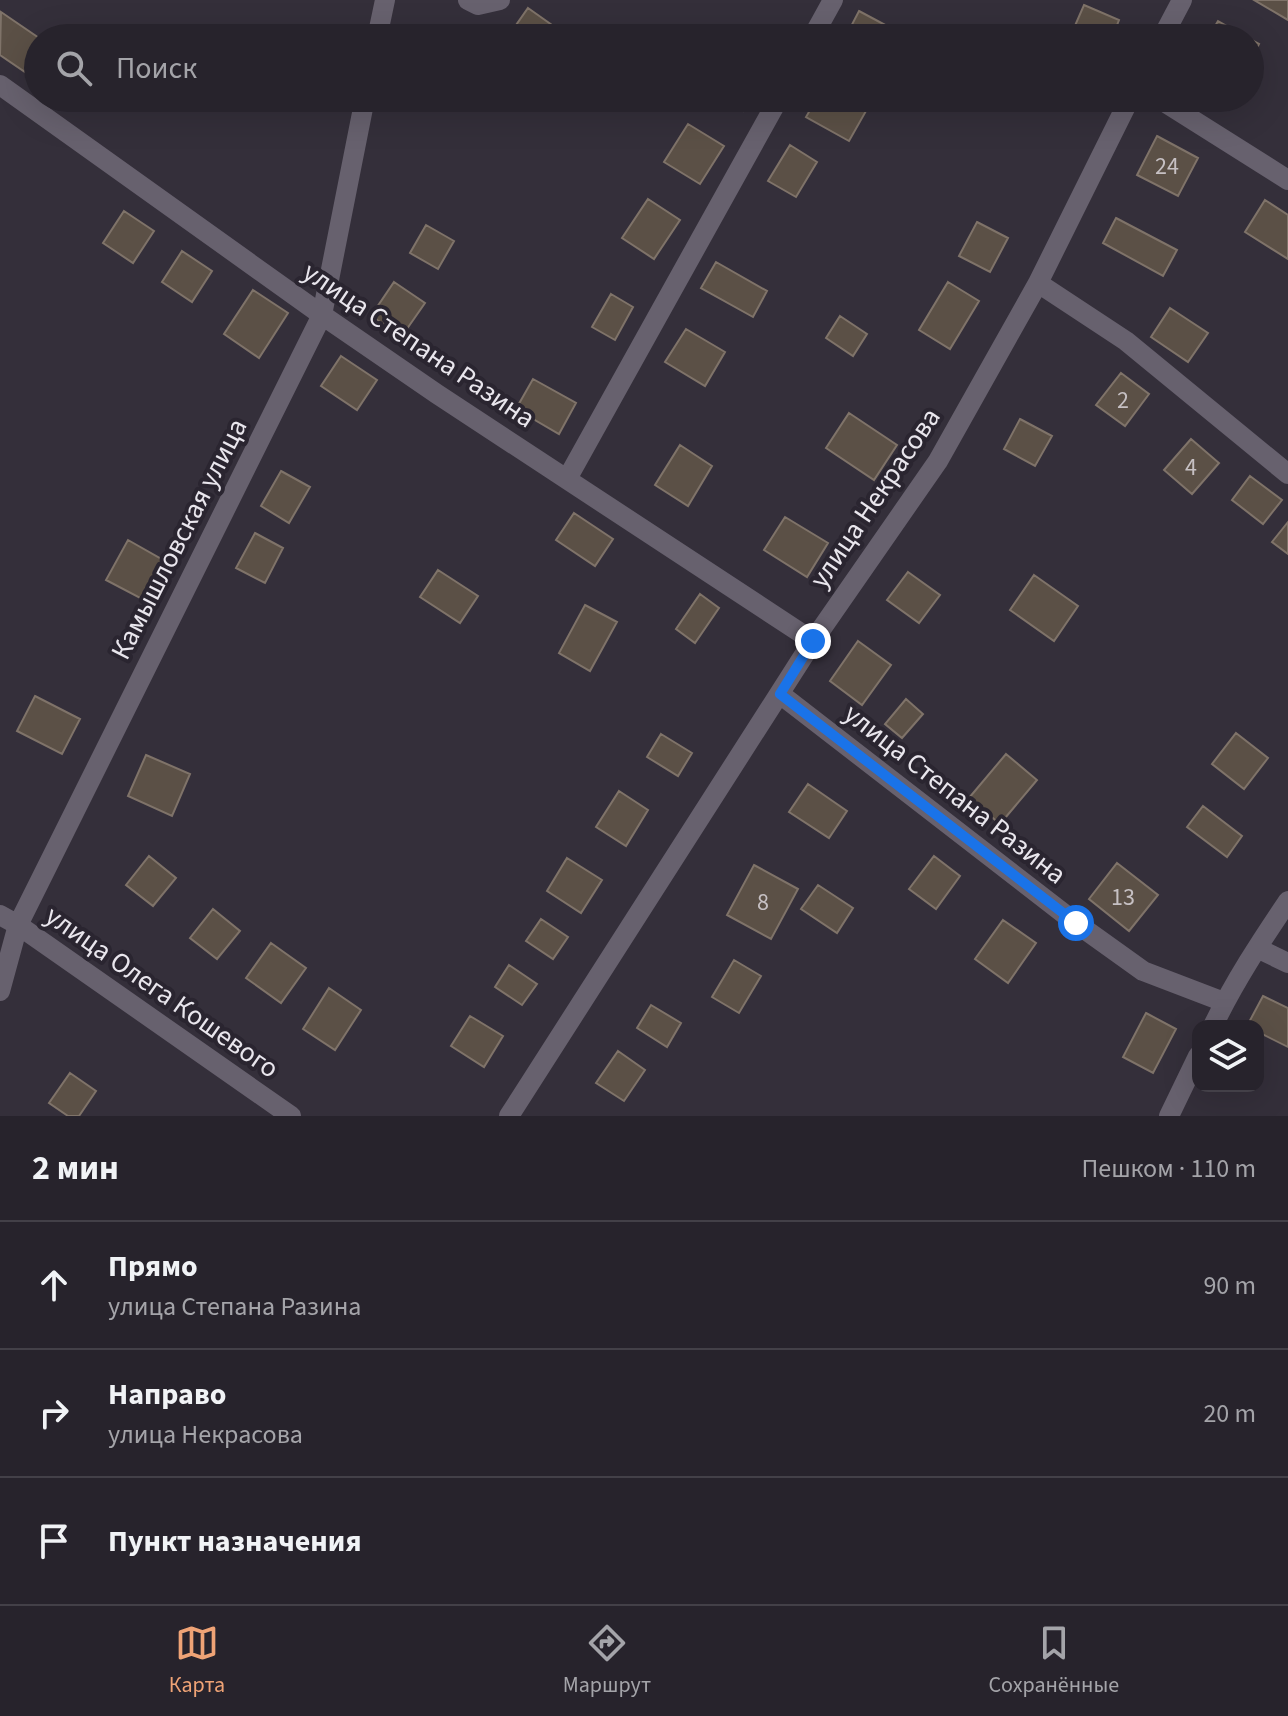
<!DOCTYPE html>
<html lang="ru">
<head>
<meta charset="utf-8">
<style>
	body { margin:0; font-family:"Source Sans 3",sans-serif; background:#332f38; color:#f1f3f6 }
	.controls { position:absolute; right:24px; bottom:24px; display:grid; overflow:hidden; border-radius:16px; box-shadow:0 8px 32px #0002 }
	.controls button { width:72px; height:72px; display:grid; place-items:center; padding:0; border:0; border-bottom:2px solid #434048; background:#27232c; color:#f1f3f6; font:40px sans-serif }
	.stop { position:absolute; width:24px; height:24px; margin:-18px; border:6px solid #1a73e8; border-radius:50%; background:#fff }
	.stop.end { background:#1a73e8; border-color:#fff; box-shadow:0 2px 8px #0008 }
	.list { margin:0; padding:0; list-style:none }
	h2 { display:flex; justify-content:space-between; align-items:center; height:104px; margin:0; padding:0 32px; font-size:34px }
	h2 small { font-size:26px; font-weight:400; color:#a4a4a9 }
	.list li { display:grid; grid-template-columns:52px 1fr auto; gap:24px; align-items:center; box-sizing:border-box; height:128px; padding:0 32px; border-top:2px solid #434048 }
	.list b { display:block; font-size:30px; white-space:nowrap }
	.list p { margin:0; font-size:26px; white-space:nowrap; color:#a4a4a9 }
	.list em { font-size:26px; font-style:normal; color:#a4a4a9 }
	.icon { flex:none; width:44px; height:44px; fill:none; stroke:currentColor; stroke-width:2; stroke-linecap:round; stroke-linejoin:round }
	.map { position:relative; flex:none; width:1288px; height:1116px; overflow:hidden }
	.search { position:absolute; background:#27232c; box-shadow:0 8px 32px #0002; left:24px; right:24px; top:24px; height:88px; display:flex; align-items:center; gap:20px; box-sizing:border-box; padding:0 28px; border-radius:44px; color:#a4a4a9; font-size:30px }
	.sheet { height:488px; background:#27232c }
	nav { display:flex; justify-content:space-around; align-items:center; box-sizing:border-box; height:112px; border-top:2px solid #434048; background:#27232c; font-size:22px; color:#a4a4a9 }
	nav a { display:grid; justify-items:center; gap:4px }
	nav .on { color:#efa376 }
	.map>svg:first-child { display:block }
	.building { fill:#5b5046; stroke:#7f7369; stroke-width:2 }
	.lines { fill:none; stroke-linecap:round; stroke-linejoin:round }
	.minor { stroke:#67616e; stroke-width:20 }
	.route { stroke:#1a73e8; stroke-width:10 }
	.labels { text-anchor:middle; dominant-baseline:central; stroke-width:8; stroke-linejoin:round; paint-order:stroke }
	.number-label { font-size:24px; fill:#c6c0c3 }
	.street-label { font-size:28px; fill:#e9e6ed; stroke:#2a2530 }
</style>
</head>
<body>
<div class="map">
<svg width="1288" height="1116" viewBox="0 0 1288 1116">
	<rect width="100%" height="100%" fill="#342f3a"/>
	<!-- building -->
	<path class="building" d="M1254,0H1288V20Z
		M1084,5L1119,20L1112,38L1070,37Z
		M528,8L559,30L553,38H507Z
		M859,11L889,27L883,38H845Z
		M1,12L39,38L38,53L25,72L0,55Z
		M1218,21L1248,38H1208Z
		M1250,39L1259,44L1250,61Z
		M719,98H750L743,111Z
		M817,98H841L866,111L849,141L806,117Z
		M688,124L724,146L700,184L664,162Z
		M1157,136L1198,158L1178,196L1137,175Z
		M790,145L817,162L796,197L768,181Z
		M648,199L680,220L654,259L622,238Z
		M1265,200L1288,215V259L1245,232Z
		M124,211L154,231L133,263L103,243Z
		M1116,218L1177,250L1163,276L1103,243Z
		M977,222L1008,238L990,272L959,256Z
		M426,225L454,241L438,269L410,253Z
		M182,251L212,271L192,302L162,282Z
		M716,262L767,291L753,317L701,288Z
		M394,282L425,303L402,336L371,316Z
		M948,282L979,301L950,349L919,330Z
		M253,290L288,313L259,358L224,334Z
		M611,294L633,307L615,340L592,327Z
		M1170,308L1208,333L1188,362L1151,337Z
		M840,316L867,334L853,356L826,338Z
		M686,329L725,352L705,386L665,362Z
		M341,356L377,380L357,410L321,386Z
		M1121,373L1149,394L1125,426L1096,405Z
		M533,379L576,403L559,434L516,409Z
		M849,413L897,445L874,480L826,448Z
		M1020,419L1052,436L1035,466L1004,449Z
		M1191,439L1219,463L1192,494L1164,470Z
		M680,445L712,466L688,506L655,485Z
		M281,471L310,487L289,523L261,506Z
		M1250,476L1282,500L1263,524L1232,500Z
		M574,513L613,539L595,566L556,540Z
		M785,517L828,543L807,577L764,550Z
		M1288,522V554L1272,542Z
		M255,533L283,548L265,583L236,568Z
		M128,540L163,560L142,599L106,580Z
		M438,570L478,596L460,623L420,597Z
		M908,572L940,595L919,623L887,600Z
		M1034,575L1078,606L1054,641L1010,610Z
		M700,594L719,608L695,643L676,629Z
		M585,605L617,622L590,671L559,653Z
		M858,641L891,665L862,705L830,681Z
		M35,696L80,719L62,754L17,731Z
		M906,699L923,714L902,738L885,724Z
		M1236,733L1268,758L1244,789L1212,764Z
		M661,734L692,753L678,776L647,757Z
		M1006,754L1037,780L1000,824L969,798Z
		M146,755L190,774L172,816L128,796Z
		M808,784L847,811L829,838L789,812Z
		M619,791L648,810L626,846L596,827Z
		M1203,806L1242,836L1227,857L1187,827Z
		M149,856L176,878L153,906L126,885Z
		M934,856L960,876L936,909L909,889Z
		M567,858L602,880L581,913L547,891Z
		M1117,863L1158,895L1129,931L1089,899Z
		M754,865L798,889L771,939L727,915Z
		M818,885L853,908L837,933L801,909Z
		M213,909L240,931L217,959L190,938Z
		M541,919L568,937L553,959L526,941Z
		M1003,920L1036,943L1008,983L975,959Z
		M271,943L306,968L281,1003L246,978Z
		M734,960L761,976L739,1013L712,997Z
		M509,965L537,984L522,1005L495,987Z
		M329,988L361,1010L335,1050L303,1029Z
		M1263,996L1288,1008V1047L1258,1032V1026H1247Z
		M651,1005L681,1023L667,1047L637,1028Z
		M1146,1013L1176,1029L1153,1073L1123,1057Z
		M470,1016L503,1036L484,1067L451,1046Z
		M618,1051L645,1070L624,1101L596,1083Z
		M70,1073L96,1091L79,1116H68L49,1103Z"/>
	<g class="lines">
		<!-- minor -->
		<path class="minor" d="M468,0L478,5L500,0
			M377,38L385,0
			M812,38L833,0
			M1162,38L1182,0
			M0,85L322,315L437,394L813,641
			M1158,98L1288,180
			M1038,283L1126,341L1288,474
			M567,479L779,98
			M780,694L1076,923L1143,971L1224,1002
			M0,915L18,925L291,1116
			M1257,948L1288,963
			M0,991L18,925L322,315L365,98
			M1213,1026C1234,982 1261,941 1288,901
			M509,1116L813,641L938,461L1038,283L1130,98
			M1169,1116L1198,1056"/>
	</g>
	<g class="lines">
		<!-- route -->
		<path class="route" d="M813,641L780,694L1076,923"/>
	</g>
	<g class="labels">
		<!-- number labels -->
		<g class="number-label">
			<text x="1167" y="166">24</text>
			<text x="1123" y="400">2</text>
			<text x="1191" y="467">4</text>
			<text x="1123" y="897">13</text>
			<text x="763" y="902">8</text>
		</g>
		<!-- street labels -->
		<g class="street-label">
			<text transform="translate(419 345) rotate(34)">улица Степана Разина</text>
			<text transform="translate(875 498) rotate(-56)">улица Некрасова</text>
			<text transform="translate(179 539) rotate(-63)">Камышловская улица</text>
			<text transform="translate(955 794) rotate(38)">улица Степана Разина</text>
			<text transform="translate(162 992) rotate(35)">улица Олега Кошевого</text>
		</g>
	</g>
</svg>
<div class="controls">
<button><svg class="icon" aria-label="layers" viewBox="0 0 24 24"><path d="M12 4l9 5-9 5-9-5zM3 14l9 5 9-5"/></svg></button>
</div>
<div class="stop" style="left:1076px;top:923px"></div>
<div class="stop end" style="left:813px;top:641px"></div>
<div class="search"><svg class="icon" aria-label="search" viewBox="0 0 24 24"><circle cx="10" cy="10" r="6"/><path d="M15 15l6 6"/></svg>Поиск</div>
</div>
<section class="sheet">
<h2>2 мин<small>Пешком · 110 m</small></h2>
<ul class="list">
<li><svg class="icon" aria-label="ahead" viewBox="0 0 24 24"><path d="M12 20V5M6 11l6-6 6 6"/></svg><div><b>Прямо</b><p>улица Степана Разина</p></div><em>90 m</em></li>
<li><svg class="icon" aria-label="right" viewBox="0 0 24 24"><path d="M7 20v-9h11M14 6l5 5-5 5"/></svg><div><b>Направо</b><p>улица Некрасова</p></div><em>20 m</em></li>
<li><svg class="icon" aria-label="arrive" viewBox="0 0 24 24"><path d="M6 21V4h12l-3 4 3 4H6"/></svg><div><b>Пункт назначения</b></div></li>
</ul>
</section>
<nav>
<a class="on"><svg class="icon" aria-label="map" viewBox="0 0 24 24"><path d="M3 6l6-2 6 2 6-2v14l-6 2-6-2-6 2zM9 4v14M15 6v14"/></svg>Карта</a>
<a><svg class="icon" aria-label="directions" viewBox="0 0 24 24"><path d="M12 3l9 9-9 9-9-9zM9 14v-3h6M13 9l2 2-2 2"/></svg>Маршрут</a>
<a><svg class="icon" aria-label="saved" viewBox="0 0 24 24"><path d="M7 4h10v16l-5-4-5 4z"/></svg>Сохранённые</a>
</nav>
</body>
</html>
